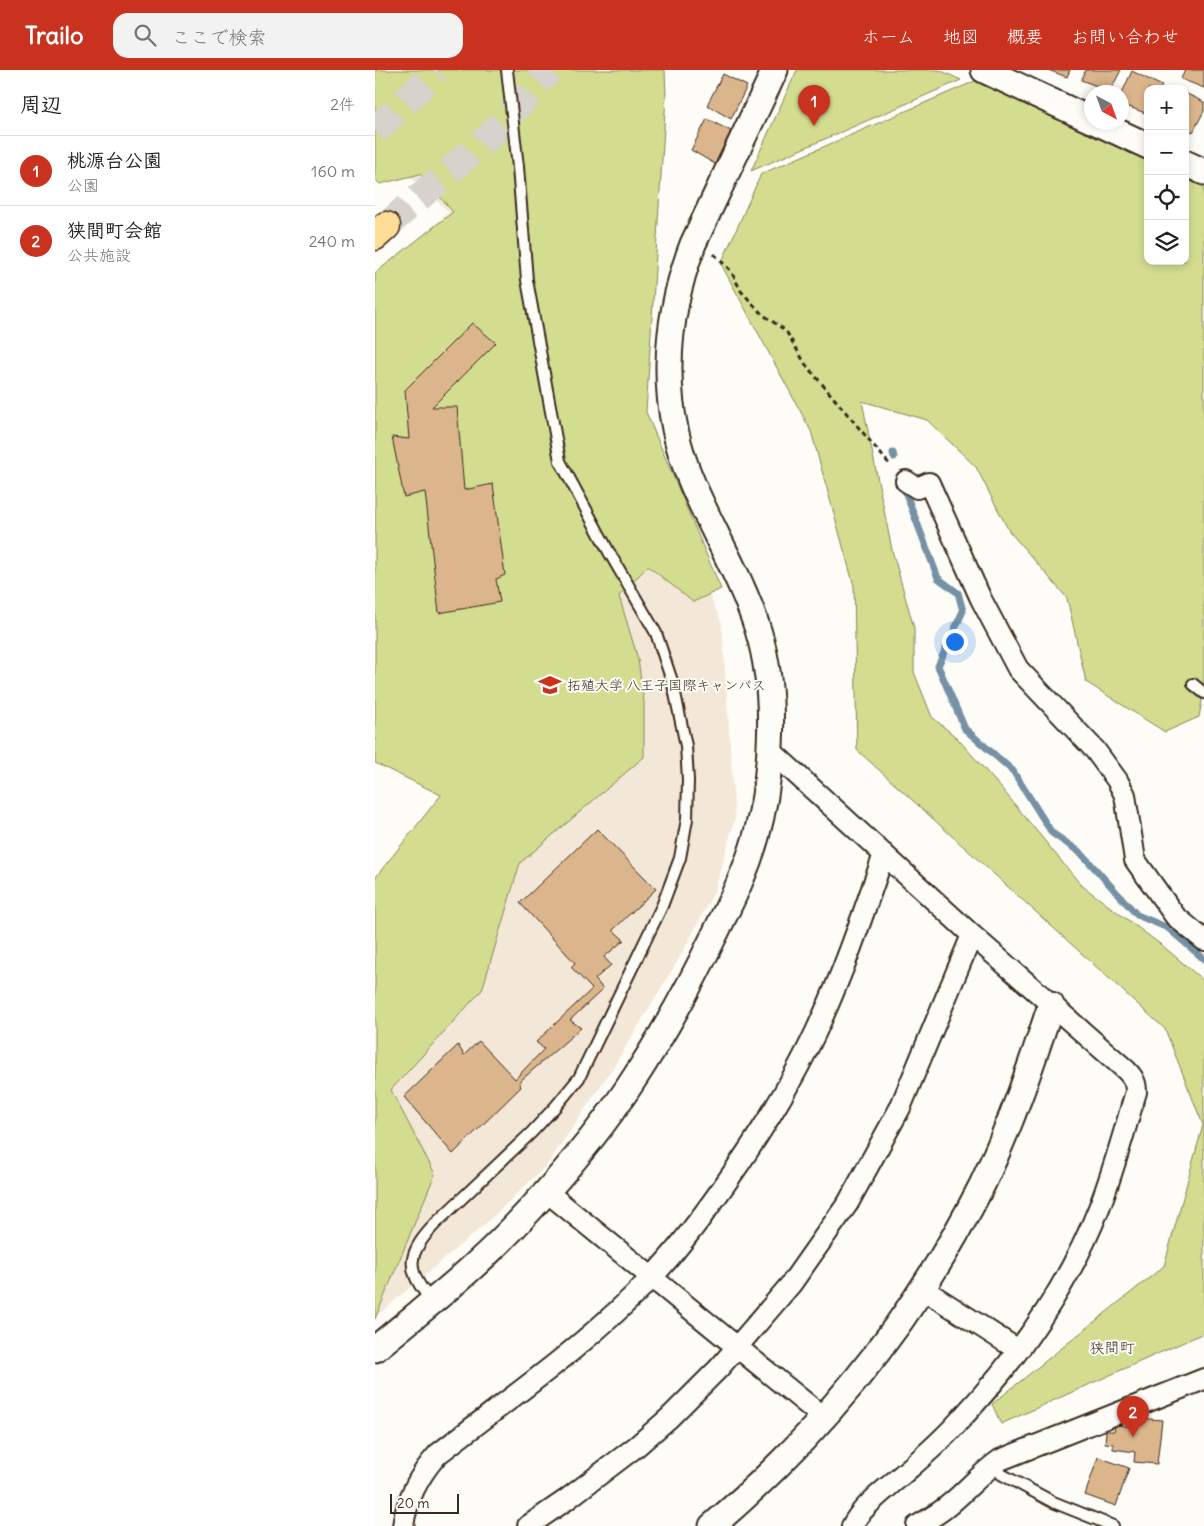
<!DOCTYPE html>
<html lang="ja">
<head>
<meta charset="utf-8">
<style>
	body { margin:0; font-family:Delius,"Klee One",sans-serif; background:#f2f2f2; color:#222 }
	.controls { position:absolute; right:15px; top:15px; display:grid; overflow:hidden; border-radius:10px; box-shadow:0 2px 8px #0003 }
	.controls button { width:45px; height:45px; display:grid; place-items:center; padding:0; border:0; border-bottom:1px solid #e0e0e0; background:#fff; color:#222; font:25px sans-serif }
	.compass { position:absolute; left:709px; top:15px; width:45px; height:45px; border-radius:50%; background:#fff; box-shadow:0 2px 8px #0003; rotate:139deg }
	.scale { position:absolute; left:15px; bottom:12px; width:69px; box-sizing:border-box; padding-left:5px; border:2px solid #3b2a1e; border-top:0; font-size:14px; line-height:18px; white-space:nowrap; color:#3b2a1e; -webkit-text-stroke:4px #fdfcf7; paint-order:stroke }
	.you { position:absolute; left:579px; top:571px; width:18px; height:18px; margin:-12px; border:4px solid #fff; border-radius:50%; background:#1a73e8; box-shadow:0 0 0 8px #1a73e833 }
	.badge { display:grid; place-items:center; width:32px; height:32px; border-radius:50%; background:#c8321e; color:#fff; font-size:16px; font-weight:700 }
	.pin { position:absolute; translate:-50% -41px; filter:drop-shadow(0 1px 2px #0008) }
	.pin::after { content:''; position:absolute; top:26px; width:18px; height:15px; background:inherit; clip-path:polygon(0 0,100% 0,50% 100%) }
	.list { margin:0; padding:0; list-style:none }
	h2 { display:flex; justify-content:space-between; align-items:center; height:65px; margin:0; padding:0 20px; font-size:21px }
	h2 small { font-size:16px; font-weight:400; color:#767676 }
	.list li { display:grid; grid-template-columns:32px 1fr auto; gap:15px; align-items:center; box-sizing:border-box; height:70px; padding:0 20px; border-top:1px solid #e0e0e0 }
	.list b { display:block; font-size:19px; white-space:nowrap }
	.list p { margin:0; font-size:16px; white-space:nowrap; color:#767676 }
	.list em { font-size:16px; font-style:normal; color:#767676 }
	.icon { flex:none; width:28px; height:28px; fill:none; stroke:currentColor; stroke-width:2; stroke-linecap:round; stroke-linejoin:round }
	.map { position:relative; flex:none; width:829px; height:1456px; overflow:hidden }
	header { display:flex; align-items:center; gap:30px; box-sizing:border-box; height:70px; padding:0 25px; background:#c8321e; color:#fff }
	header strong { font-size:24px }
	nav { display:flex; gap:28px; margin-inline-start:auto; font-size:18px }
	.search { width:350px; height:45px; background:#f2f2f2; display:flex; align-items:center; gap:12px; box-sizing:border-box; padding:0 18px; border-radius:15px; color:#767676; font-size:19px }
	main { display:flex }
	aside { flex:1; background:#fff }
	.map>svg:first-child { display:block }
	.built { fill:#f3e7d7 }
	.green { fill:#d2dd90; stroke:#868457 }
	.lines { fill:none; stroke-linecap:round; stroke-linejoin:round }
	.stream { stroke:#7691a4; stroke-width:7 }
	.building { fill:#dbb58c; stroke:#3b2a1e }
	.trunk-tunnel { stroke:#d6d2cc; stroke-width:28; stroke-dasharray:28 14; stroke-linecap:butt }
	.service-casing { stroke:#3b2a1e; stroke-width:14 }
	.minor-casing { stroke:#3b2a1e; stroke-width:24 }
	.tertiary-casing { stroke:#3b2a1e; stroke-width:29 }
	.trunk-casing { stroke:#3b2a1e; stroke-width:31 }
	.path { stroke:#3b2a1e; stroke-width:3; stroke-dasharray:5 4; stroke-linecap:butt }
	.service { stroke:#fdfcf7; stroke-width:10 }
	.minor { stroke:#fdfcf7; stroke-width:20 }
	.tertiary { stroke:#fdfcf7; stroke-width:25 }
	.trunk { stroke:#fedd96; stroke-width:28 }
	.labels { text-anchor:middle; dominant-baseline:central; stroke-width:4; stroke-linejoin:round; paint-order:stroke }
	.poi-label { font-size:14px; fill:#3b2a1e; stroke:#fdfcf7; text-anchor:start }
	.neighbourhood-label { font-size:15px; fill:#3b2a1e; stroke:#fdfcf7 }
</style>
</head>
<body>
<header>
<strong>Trailo</strong>
<div class="search"><svg class="icon" aria-label="search" viewBox="0 0 24 24"><circle cx="10" cy="10" r="6"/><path d="M15 15l6 6"/></svg>ここで検索</div>
<nav><a>ホーム</a><a>地図</a><a>概要</a><a>お問い合わせ</a></nav>
</header>
<main>
<aside>
<h2>周辺<small>2件</small></h2>
<ul class="list">
<li><span class="badge">1</span><div><b>桃源台公園</b><p>公園</p></div><em>160 m</em></li>
<li><span class="badge">2</span><div><b>狭間町会館</b><p>公共施設</p></div><em>240 m</em></li>
</ul>
</aside>
<div class="map">
<svg width="829" height="1456" viewBox="0 0 829 1456">
	<rect width="100%" height="100%" fill="#fdfcf7"/>
	<filter id="ink" filterUnits="userSpaceOnUse"><feTurbulence type="fractalNoise" baseFrequency=".02" numOctaves="2"/><feDisplacementMap in="SourceGraphic" scale="10" xChannelSelector="R" yChannelSelector="G"/><feConvolveMatrix kernelMatrix="1 2 1 2 8 2 1 2 1" color-interpolation-filters="sRGB"/></filter>
	<g filter="url(#ink)">
		<!-- built -->
		<path class="built" d="M0,0L255,350L347,553L360,748L340,820L306,885L241,993L172,1095L110,1154L0,1247V880L92,720L0,207L74,142L0,75Z"/>
		<!-- green -->
		<path class="green" d="M0,0H290L291,26L271,342L346,519L318,532L273,496L244,526L263,589L269,632V687L145,793L107,920L16,1020L60,1104L0,1249V808L66,725L0,693V203L78,142L45,104L5,114L0,109Z
			M422,0H564L586,10L376,101Z
			M607,8L773,89V191H810V107L829,116V619L824,647L790,662L711,612L692,528L634,461L601,397L552,350L487,331L517,480L539,558V602L557,647L582,668L627,719L706,815L789,877L829,911V1263L626,1354L617,1334L789,1196L828,1055L790,959L482,680L479,516L436,361L346,194L386,104Z"/>
		<g class="lines">
			<!-- stream -->
			<path class="stream" d="M518,383L519,387
				M530,421L563,508L583,523L588,541L563,596L590,659L638,701L677,763L706,783L762,845L793,858L829,889"/>
		</g>
		<!-- building -->
		<path class="building" d="M673,0H695L692,7Z
			M710,0H746L735,21L706,10Z
			M810,0H829V18L806,9Z
			M757,1L787,16L785,19H773V44L746,34V25Z
			M348,4L372,16L356,49L332,35Z
			M810,23L829,32V41L818,62L810,59Z
			M332,49L356,61L340,94L316,80Z
			M97,253L121,273L57,337H82L89,420L118,414L130,505L121,509L125,532L64,543L50,422L29,427L17,367L34,369L30,320Z
			M222,759L281,819L238,860L249,870L229,887L236,895L220,909L228,919L195,950L206,958L144,1012L146,1017L78,1084L29,1027L83,975L89,985L104,971L140,1009L169,979L161,972L217,919L196,897L200,893L145,833Z
			M762,1348L787,1350L782,1394L759,1392L760,1382L738,1379V1374L730,1373L731,1361H739L740,1355L761,1357Z
			M723,1387L754,1398L741,1436L710,1425Z"/>
		<g class="lines">
			<!-- trunk-tunnel -->
			<path class="trunk-tunnel" d="M0,61L62,0
				M11,156L117,64L175,0"/>
			<defs>
				<path id="service" d="M818,614L829,623
					M57,1231C28,1199 33,1182 62,1152L156,1063L181,1036L204,1008L287,836L305,788L312,749L313,710L311,676L298,614L281,563L234,482L185,391L152,210L143,97L132,0
					M626,1404L678,1432L738,1456"/>
				<path id="minor" d="M531,411L542,418L554,413L606,529L643,599L720,680L742,710L750,725L760,790L800,846L829,870
					M395,680L597,865L751,1000C758,1007 761,1012 761,1022C749,1061 739,1100 724,1138C693,1217 642,1289 585,1350C566,1372 543,1391 521,1410C505,1424 487,1437 477,1456
					M172,1122L449,1348
					M548,1219L643,1280
					M28,1456C32,1427 44,1405 63,1384C136,1327 212,1275 276,1208C300,1183 321,1155 341,1127C382,1070 420,1010 448,946C472,893 490,838 509,784
					M153,1456L191,1430L262,1376L294,1348L344,1298L416,1214L473,1133L525,1038L597,865
					M542,1456C554,1449 565,1443 575,1434C593,1419 605,1404 625,1390L829,1309"/>
				<path id="tertiary" d="M609,0L716,50
					M721,52L773,76
					M810,93L829,102
					M0,1279C47,1240 96,1202 138,1158C179,1115 218,1070 251,1021C284,972 313,920 339,866C355,834 371,802 381,767C398,706 402,621 383,560C367,509 339,464 318,415C284,338 288,253 318,174L400,0
					M337,1456C451,1359 540,1248 607,1115C635,1057 656,996 676,935"/>
				<path id="trunk" d="M0,166L11,156"/>
			</defs>
			<!-- service casing -->
			<use href="#service" class="service-casing"/>
			<!-- minor casing -->
			<use href="#minor" class="minor-casing"/>
			<!-- tertiary casing -->
			<use href="#tertiary" class="tertiary-casing"/>
			<!-- trunk casing -->
			<use href="#trunk" class="trunk-casing"/>
			<!-- path -->
			<path class="path" d="M339,184L356,201L366,221L387,244L411,261L431,295L516,396"/>
			<!-- service -->
			<use href="#service" class="service"/>
			<!-- minor -->
			<use href="#minor" class="minor"/>
			<!-- tertiary -->
			<use href="#tertiary" class="tertiary"/>
			<!-- trunk -->
			<use href="#trunk" class="trunk"/>
		</g>
	</g>
	<!-- icons -->
	<defs>
		<symbol id="university-bare" viewBox="-9 -9 18 18"><path d="M0-5L7-2L0 1L-7-2ZM-4 1L0 2.5L4 1V4Q0 6-4 4Z" fill="#c8321e" stroke="#fdfcf7" stroke-width="2.5" paint-order="stroke"/></symbol>
	</defs>
	<g fill-rule="evenodd">
		<use href="#university-bare" x="159" y="599" width="32" height="32"/>
	</g>
	<g class="labels">
		<!-- poi labels -->
		<g class="poi-label">
			<text x="192" y="615">拓殖大学 八王子国際キャンパス</text>
		</g>
		<!-- neighbourhood labels -->
		<g class="neighbourhood-label">
			<text x="737" y="1277">狭間町</text>
		</g>
	</g>
</svg>
<div class="controls">
<button>+</button>
<button>−</button>
<button><svg class="icon" aria-label="locate" viewBox="0 0 24 24"><circle cx="12" cy="12" r="6"/><path d="M12 2v4M12 18v4M2 12h4M18 12h4"/></svg></button>
<button><svg class="icon" aria-label="layers" viewBox="0 0 24 24"><path d="M12 4l9 5-9 5-9-5zM3 14l9 5 9-5"/></svg></button>
</div>
<svg class="compass" viewBox="-18 -18 36 36"><path d="M0-13l5 13h-10z" fill="#e53935"/><path d="M0 13l5-13h-10z" fill="#767676"/></svg>
<div class="scale">20 m</div>
<div class="you"></div>
<div class="pin badge" style="left:439px;top:56px">1</div>
<div class="pin badge" style="left:758px;top:1367px">2</div>
</div>
</main>
</body>
</html>
